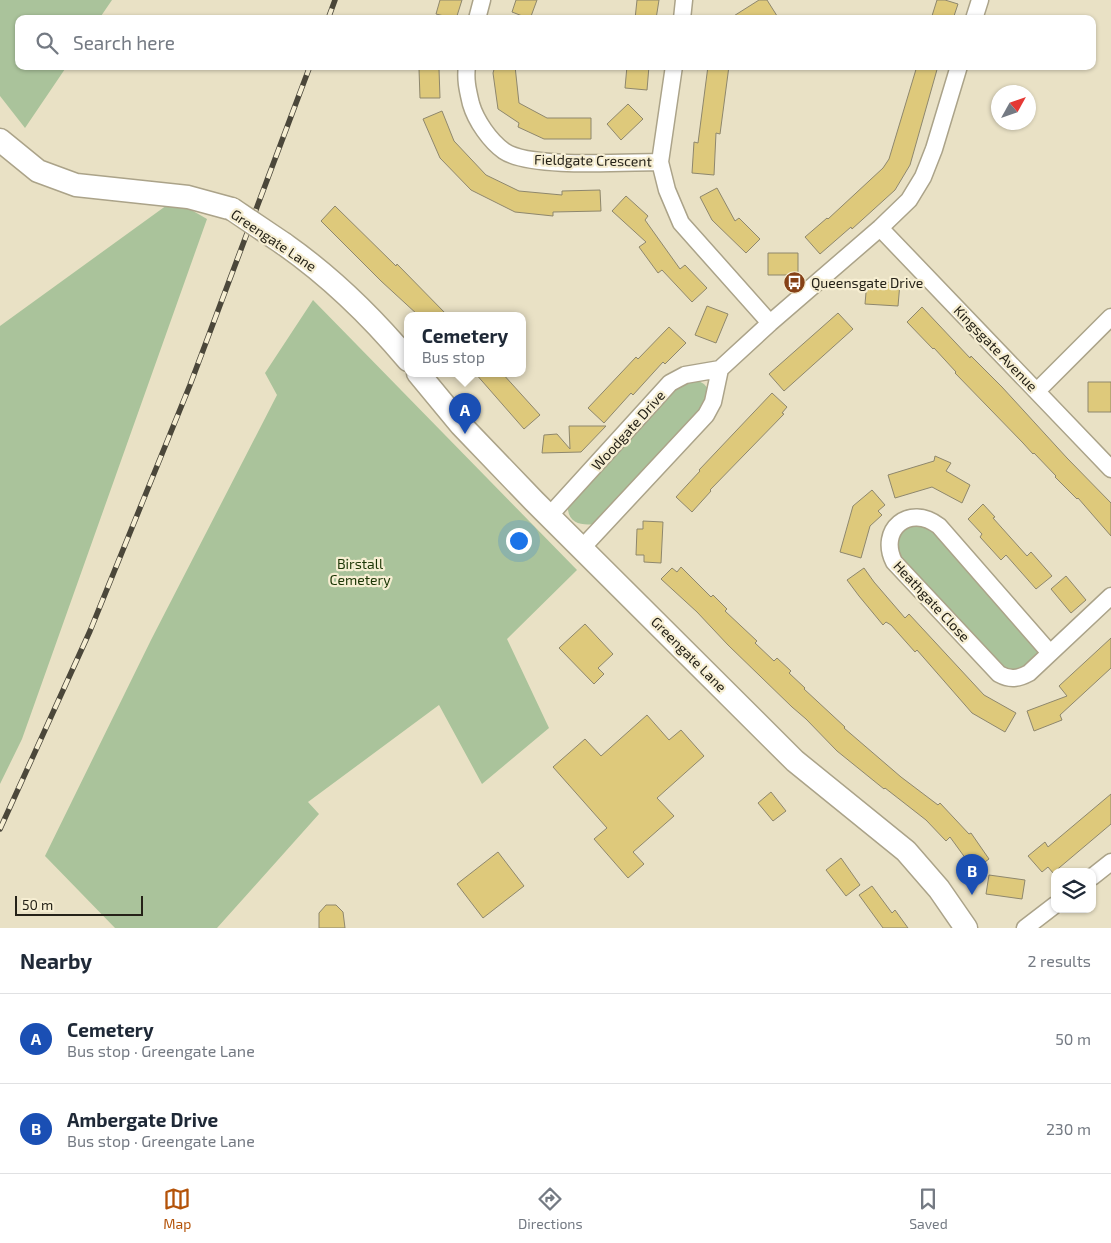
<!DOCTYPE html>
<html lang="en">
<head>
<meta charset="utf-8">
<style>
	body { margin:0; font-family:"Exo 2",sans-serif; background:#f6f6f7; color:#1f2937 }
	.controls { position:absolute; right:15px; bottom:15px; display:grid; overflow:hidden; border-radius:10px; box-shadow:0 1px 4px #0004 }
	.controls button { width:45px; height:45px; display:grid; place-items:center; padding:0; border:0; border-bottom:1px solid #e0e1e3; background:#fff; color:#1f2937; font:25px sans-serif }
	.compass { position:absolute; left:991px; top:85px; width:45px; height:45px; border-radius:50%; background:#fff; box-shadow:0 1px 4px #0004; rotate:50deg }
	.scale { position:absolute; left:15px; bottom:12px; width:128px; box-sizing:border-box; padding-left:5px; border:2px solid #252218; border-top:0; font-size:14px; line-height:18px; white-space:nowrap; color:#252218; -webkit-text-stroke:4px #f6eed2; paint-order:stroke }
	.you { position:absolute; left:518px; top:540px; width:18px; height:18px; margin:-12px; border:4px solid #fff; border-radius:50%; background:#1a73e8; box-shadow:0 0 0 8px #1a73e833 }
	.badge { display:grid; place-items:center; width:32px; height:32px; border-radius:50%; background:#b45309; color:#fff; font-size:16px; font-weight:700 }
	.pin { position:absolute; translate:-50% -41px; filter:drop-shadow(0 1px 2px #0008) }
	.pin::after { content:''; position:absolute; top:26px; width:18px; height:15px; background:inherit; clip-path:polygon(0 0,100% 0,50% 100%) }
	.popup { position:absolute; left:404px; top:312px; width:122px; height:65px; box-sizing:border-box; display:grid; place-content:center; border-radius:10px; background:#fff; filter:drop-shadow(0 1px 4px #0005); font-size:16px; white-space:nowrap; color:#747a83 }
	.popup b { font-size:19px; color:#1f2937 }
	.popup::after { content:''; position:absolute; left:50%; top:100%; margin-left:-10px; border:10px solid transparent; border-top-color:#fff }
	.list { margin:0; padding:0; list-style:none }
	h2 { display:flex; justify-content:space-between; align-items:center; height:65px; margin:0; padding:0 20px; font-size:21px }
	h2 small { font-size:16px; font-weight:400; color:#747a83 }
	.list li { display:grid; grid-template-columns:32px 1fr auto; gap:15px; align-items:center; box-sizing:border-box; height:90px; padding:0 20px; border-top:1px solid #e0e1e3 }
	.list b { display:block; font-size:19px; white-space:nowrap }
	.list p { margin:0; font-size:16px; white-space:nowrap; color:#747a83 }
	.list em { font-size:16px; font-style:normal; color:#747a83 }
	.icon { flex:none; width:28px; height:28px; fill:none; stroke:currentColor; stroke-width:2; stroke-linecap:round; stroke-linejoin:round }
	.map { position:relative; flex:none; width:1111px; height:928px; overflow:hidden }
	.search { position:absolute; background:#fff; box-shadow:0 1px 4px #0004; left:15px; right:15px; top:15px; height:55px; display:flex; align-items:center; gap:12px; box-sizing:border-box; padding:0 18px; border-radius:10px; color:#747a83; font-size:19px }
	.sheet { height:245px; background:#fff }
	nav { display:flex; justify-content:space-around; align-items:center; box-sizing:border-box; height:70px; border-top:1px solid #e0e1e3; background:#fff; font-size:14px; color:#747a83 }
	nav a { display:grid; justify-items:center; gap:2px }
	nav .on { color:#b45309 }
	.map>svg:first-child { display:block }
	.green { fill:#aac39b }
	.building { fill:#dec97b; stroke:#8e876d }
	.lines { fill:none; stroke-linecap:round; stroke-linejoin:round }
	.street-casing { stroke:#aba389; stroke-width:19 }
	.secondary-casing { stroke:#aba389; stroke-width:25 }
	.street { stroke:#fff; stroke-width:16 }
	.secondary { stroke:#fff; stroke-width:22 }
	.rail-casing { stroke:#4b473a; stroke-width:5.5 }
	.rail { stroke:#f6eed2; stroke-width:4; stroke-dasharray:11; stroke-linecap:butt }
	.secondary-bridge-casing { stroke:#aba389; stroke-width:25; stroke-linecap:butt }
	.secondary-bridge { stroke:#fff; stroke-width:22 }
	.labels { text-anchor:middle; dominant-baseline:central; stroke-width:4.5; stroke-linejoin:round; paint-order:stroke }
	.street-label { font-size:14px; fill:#252218; stroke:#f6eed2 }
	.poi-label { font-size:14px; fill:#252218; stroke:#f6eed2; text-anchor:start }
	.park-label { font-size:14px; fill:#1c3605; stroke:#f6eed2 }
</style>
</head>
<body>
<div class="map">
<svg width="1111" height="928" viewBox="0 0 1111 928">
	<rect width="100%" height="100%" fill="#e9e1c5"/>
	<!-- green -->
	<path class="green" d="M0,0H112L99,19H19V66H67L25,128L0,96Z
		M174,200L207,219L22,739L0,784V326Z
		M313,300L577,570L507,639L549,728L482,784L439,705L308,802L319,814L217,928H115L45,856L151,640L277,395L265,373Z
		M695,379L704,384L709,390L701,413L599,523C588,526 570,526 568,510C568,507 570,501 570,497L676,385Z
		M919,516L1050,653L1014,678L894,562L889,542Z"/>
	<!-- building -->
	<path class="building" d="M440,0H462L456,19L436,14Z
		M516,0H537L530,19L512,12Z
		M637,0H659L656,19H635Z
		M759,0H767L779,19H729Z
		M937,0H945L958,4L953,19H931Z
		M495,66H515L519,103L547,118H591V139H544L518,127L519,123L498,109L493,73Z
		M627,66H649L647,90L625,88Z
		M708,66H729L720,134L716,133L714,175L692,173L694,142L698,143Z
		M917,66H938L910,165L895,190L852,229L851,227L820,254L805,237L827,218L828,219L883,168L889,159Z
		M419,69H439L440,98H420Z
		M628,104L643,119L621,140L607,124Z
		M442,111L454,141L486,175L519,191L562,195V191L600,190L601,211L553,212V216L515,212L471,190L440,158L423,119Z
		M717,188L735,221L739,218L760,239L746,253L712,220L700,197Z
		M626,196L648,216L645,220L680,269L685,265L707,288L692,302L662,270L658,273L639,247L646,242L612,211Z
		M335,206L396,266L397,264L447,315H418L381,281L321,221Z
		M768,253H798V275H768Z
		M867,281L900,283L898,306L865,304Z
		M707,306L728,314L716,343L695,335Z
		M922,307L970,358L971,356L1002,387L1067,458L1111,503V536L1078,498L1077,499L1055,477L1056,476L1034,453L1033,454L1023,443L955,373L956,372L934,348L933,349L907,322Z
		M838,313L853,329L784,391L769,374Z
		M669,327L686,343L665,364L663,362L633,395L631,393L604,423L588,408L636,357L638,359Z
		M475,373H502L540,415L524,429Z
		M1088,382H1111V412H1088Z
		M772,393L787,407L782,413L784,414L710,490L711,491L692,512L676,497L700,471L699,470Z
		M569,426H606L581,452L542,453L544,435L557,434L570,449Z
		M935,456L951,463L946,471L970,485L962,503L932,487L895,498L888,475L934,461Z
		M872,490L885,505L878,511L882,515L870,526L861,558L840,552L853,506Z
		M983,504L995,517L993,518L1027,556L1031,552L1052,576L1036,589L1006,555L1001,560L980,537L982,534L968,519Z
		M643,521L663,522L661,563L644,562V555H636L637,529H643Z
		M681,567L711,597L713,595L727,609L725,611L757,641L755,643L774,661L777,658L791,671L789,673L805,688L804,689L845,727L844,728L901,777L938,805L940,803L969,834L971,833L989,859L974,870L950,837L946,841L926,820L885,788L884,789L837,751L806,719L792,707L728,645L697,612L661,579L672,568L677,572Z
		M864,568L874,582L905,618L909,614L984,695L1016,713L1005,732L972,713L917,650L915,652L891,625L886,622L883,625L859,596L847,580Z
		M1066,576L1086,600L1071,613L1051,589Z
		M585,624L613,654L598,668L604,674L594,684L559,648Z
		M1111,638V668L1060,715L1062,720L1034,731L1027,711L1067,696L1059,686Z
		M647,715L669,740L681,730L704,756L657,798L674,816L633,852L644,864L628,878L594,839L607,828L553,767L585,739L601,756Z
		M771,792L786,811L773,821L758,803Z
		M1111,794V824L1053,873L1048,867L1042,872L1028,856L1045,842L1048,847Z
		M498,852L524,886L483,918L457,884Z
		M841,858L860,885L846,896L826,870Z
		M989,875L1025,880L1022,899L986,894Z
		M872,886L892,913L895,910L908,928H883L859,895Z
		M326,905H336L343,912L345,928H319V913Z"/>
	<g class="lines">
		<defs>
			<path id="street" d="M477,19L482,0
				M682,19L684,0
				M974,19L980,0
				M467,66C465,80 468,91 471,104C476,121 490,141 504,151C530,169 625,162 660,162
				M674,66L660,162L667,190L681,223L770,323
				M880,228L1111,469
				M1037,391L1111,317
				M550,515L670,383L685,375L720,369L770,323L880,228L909,200L923,177L934,149L959,66
				M582,548L706,415L713,402L720,369
				M1050,653L939,526C909,503 878,530 894,562L999,674C1010,680 1018,679 1029,673L1111,596
				M1092,877L1111,862
				M1025,928L1055,905"/>
			<path id="secondary" d="M0,140L38,171L76,185L188,197L232,209
				M284,244C331,277 371,316 408,360
				M418,373L461,425L534,501L795,761L906,851L939,889L966,928"/>
		</defs>
		<!-- street casing -->
		<use href="#street" class="street-casing"/>
		<!-- secondary casing -->
		<use href="#secondary" class="secondary-casing"/>
		<!-- street -->
		<use href="#street" class="street"/>
		<!-- secondary -->
		<use href="#secondary" class="secondary"/>
		<defs>
			<path id="rail" d="M328,19L335,0
				M0,829L90,631L190,385L310,66"/>
		</defs>
		<!-- rail casing -->
		<use href="#rail" class="rail-casing"/>
		<!-- rail -->
		<use href="#rail" class="rail"/>
		<defs>
			<path id="secondary-bridge" d="M232,209L284,244"/>
		</defs>
		<!-- secondary-bridge casing -->
		<use href="#secondary-bridge" class="secondary-bridge-casing"/>
		<!-- secondary-bridge -->
		<use href="#secondary-bridge" class="secondary-bridge"/>
	</g>
	<!-- icons -->
	<defs>
		<symbol id="bus-disc" viewBox="-11 -11 22 22"><circle r="9.5" fill="#864117" stroke="#f6eed2"/><path d="M-5-6H5V4H4V6H2V4H-2V6H-4V4H-5ZM-3.5-4V0h7V-4ZM-3.5 1.2v1.5H-2V1.2ZM2 1.2v1.5H3.5V1.2Z" fill="#fff"/></symbol>
	</defs>
	<g fill-rule="evenodd">
		<use href="#bus-disc" x="782" y="270" width="25" height="25"/>
	</g>
	<g class="labels">
		<!-- street labels -->
		<g class="street-label">
			<text transform="translate(593 160) rotate(1)">Fieldgate Crescent</text>
			<text transform="translate(274 240) rotate(34)">Greengate Lane</text>
			<text transform="translate(996 348) rotate(46)">Kingsgate Avenue</text>
			<text transform="translate(628 430) rotate(-48)">Woodgate Drive</text>
			<text transform="translate(932 601) rotate(47)">Heathgate Close</text>
			<text transform="translate(689 654) rotate(45)">Greengate Lane</text>
		</g>
		<!-- poi labels -->
		<g class="poi-label">
			<text x="811" y="282">Queensgate Drive</text>
		</g>
		<!-- park labels -->
		<g class="park-label">
			<text x="360" y="563">Birstall<tspan x="360" dy="16">Cemetery</tspan></text>
		</g>
	</g>
</svg>
<div class="controls">
<button><svg class="icon" aria-label="layers" viewBox="0 0 24 24"><path d="M12 4l9 5-9 5-9-5zM3 14l9 5 9-5"/></svg></button>
</div>
<svg class="compass" viewBox="-18 -18 36 36"><path d="M0-13l5 13h-10z" fill="#e53935"/><path d="M0 13l5-13h-10z" fill="#747a83"/></svg>
<div class="scale">50 m</div>
<div class="you"></div>
<div class="pin badge" style="left:465px;top:434px;background:#1a4fb4">A</div>
<div class="popup"><b>Cemetery</b>Bus stop</div>
<div class="pin badge" style="left:972px;top:895px;background:#1a4fb4">B</div>
<div class="search"><svg class="icon" aria-label="search" viewBox="0 0 24 24"><circle cx="10" cy="10" r="6"/><path d="M15 15l6 6"/></svg>Search here</div>
</div>
<section class="sheet">
<h2>Nearby<small>2 results</small></h2>
<ul class="list">
<li><span class="badge" style="background:#1a4fb4">A</span><div><b>Cemetery</b><p>Bus stop · Greengate Lane</p></div><em>50 m</em></li>
<li><span class="badge" style="background:#1a4fb4">B</span><div><b>Ambergate Drive</b><p>Bus stop · Greengate Lane</p></div><em>230 m</em></li>
</ul>
</section>
<nav>
<a class="on"><svg class="icon" aria-label="map" viewBox="0 0 24 24"><path d="M3 6l6-2 6 2 6-2v14l-6 2-6-2-6 2zM9 4v14M15 6v14"/></svg>Map</a>
<a><svg class="icon" aria-label="directions" viewBox="0 0 24 24"><path d="M12 3l9 9-9 9-9-9zM9 14v-3h6M13 9l2 2-2 2"/></svg>Directions</a>
<a><svg class="icon" aria-label="saved" viewBox="0 0 24 24"><path d="M7 4h10v16l-5-4-5 4z"/></svg>Saved</a>
</nav>
</body>
</html>
